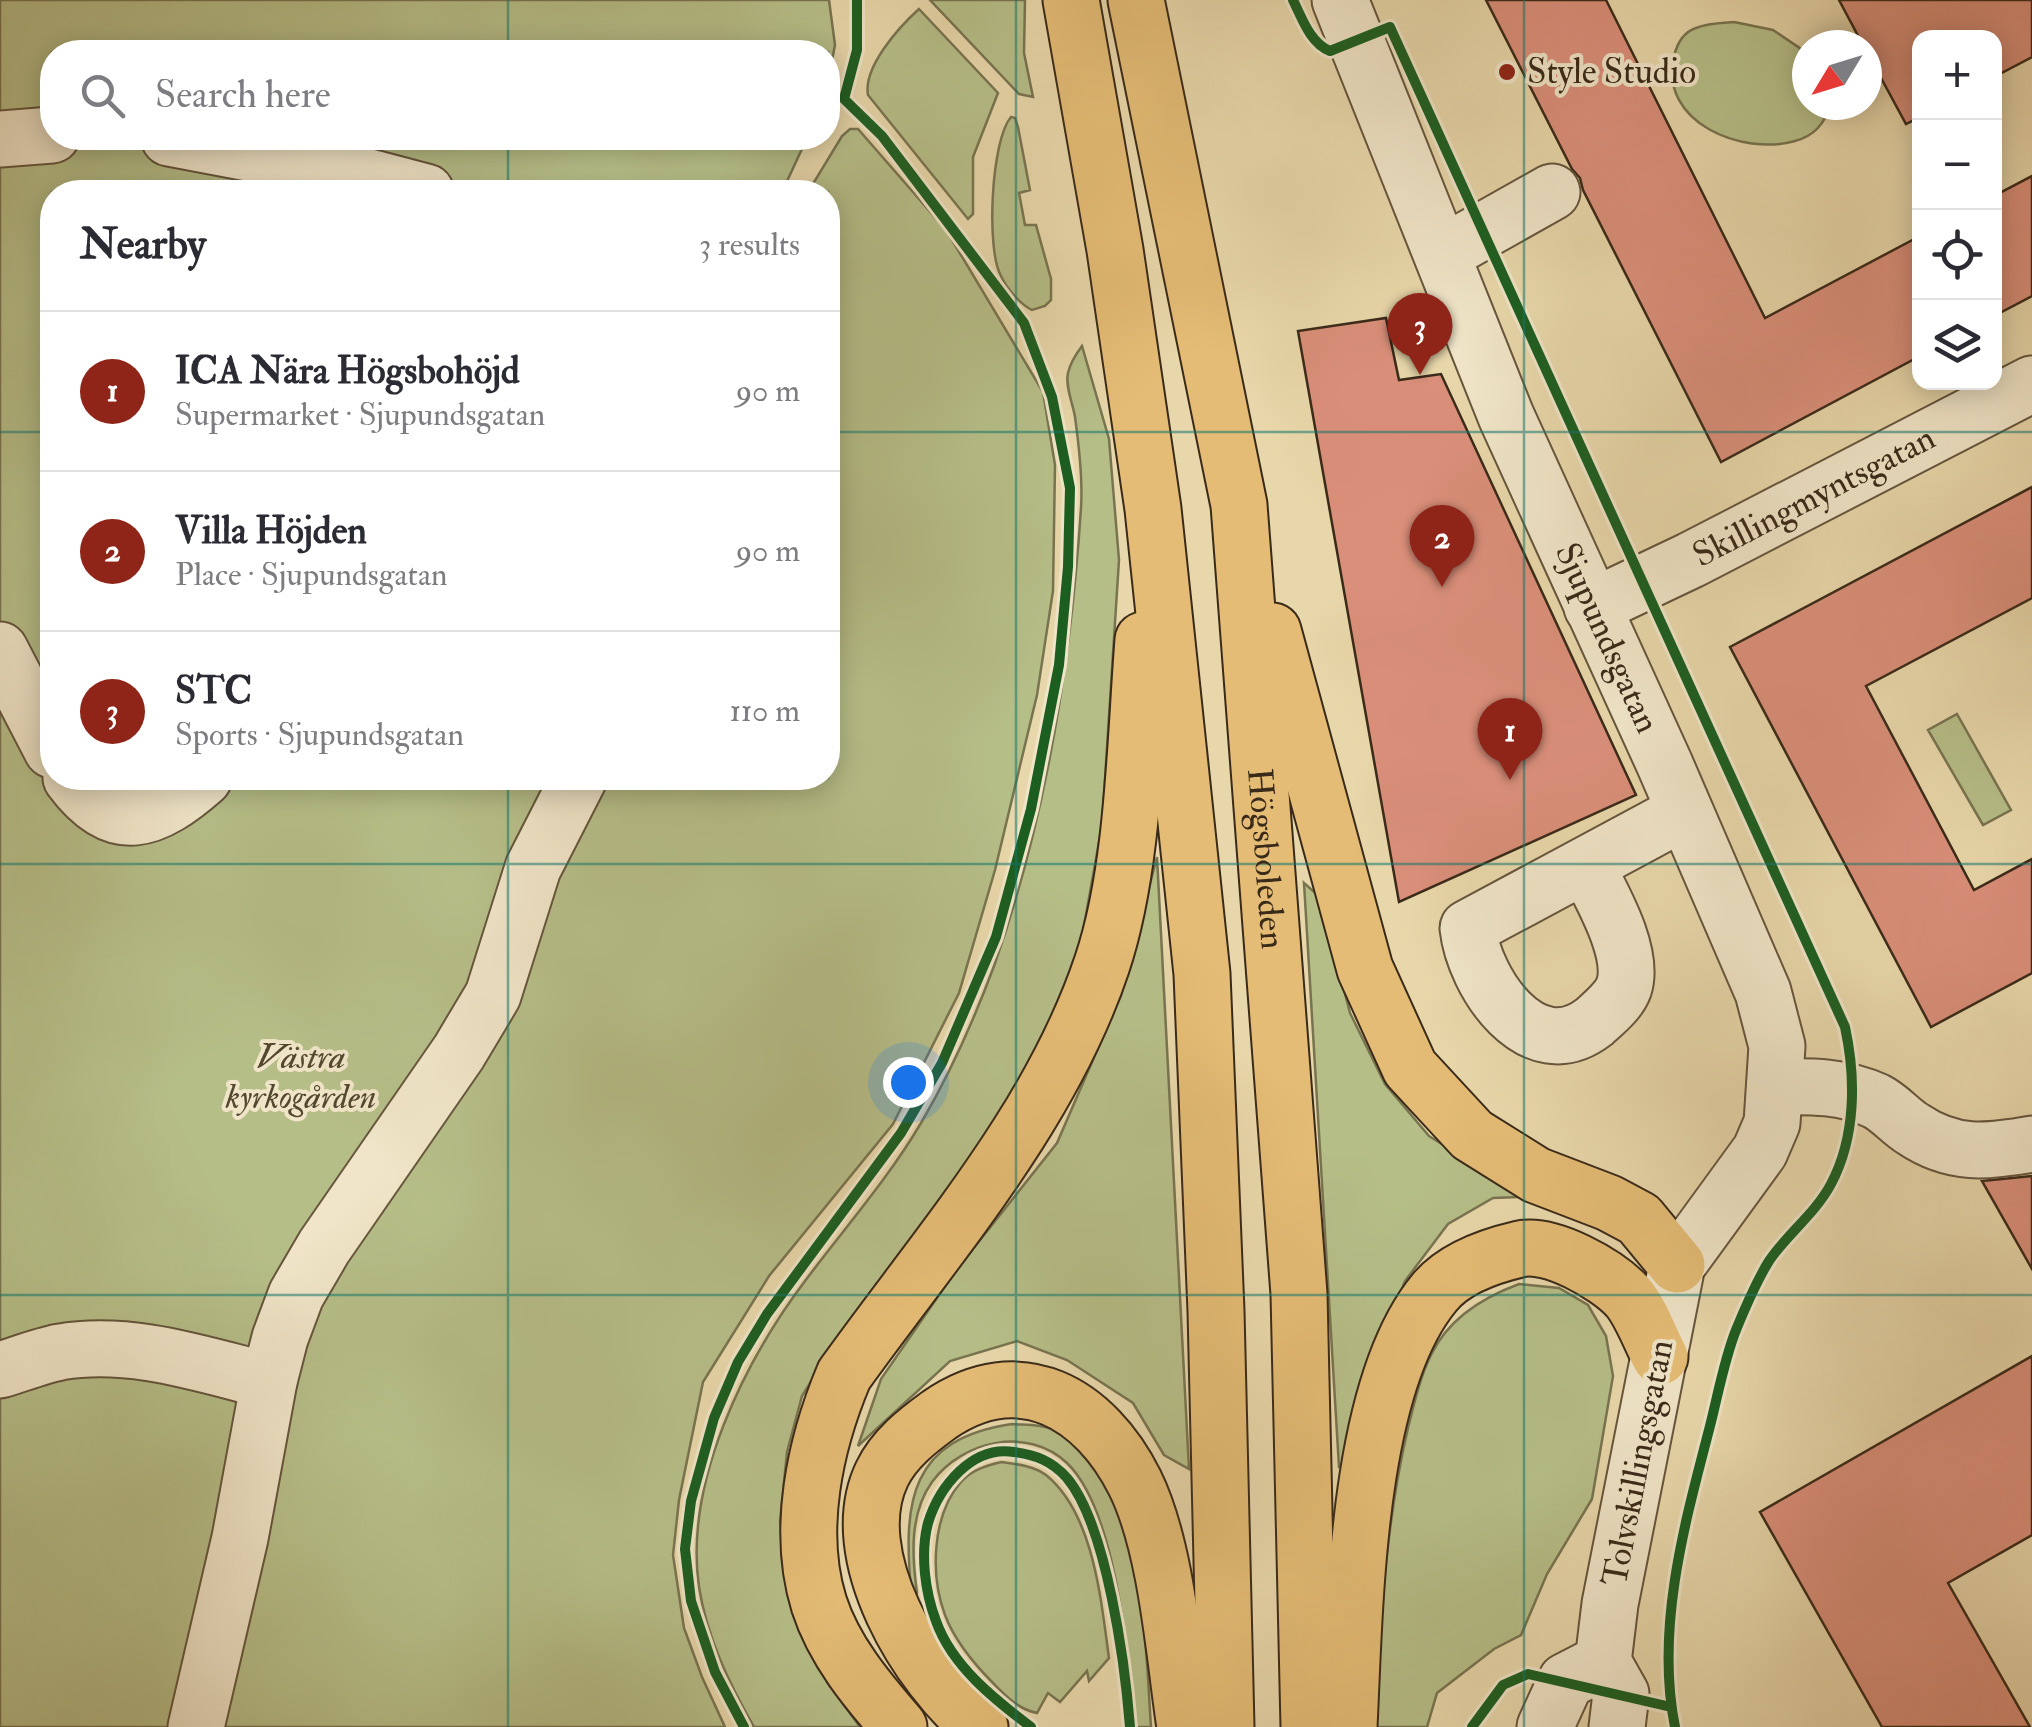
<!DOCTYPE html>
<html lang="en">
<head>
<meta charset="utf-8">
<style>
	body { margin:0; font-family:"IM FELL Double Pica",serif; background:#f7f7f7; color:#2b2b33 }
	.controls { position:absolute; right:30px; top:30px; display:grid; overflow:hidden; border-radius:20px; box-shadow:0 5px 25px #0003 }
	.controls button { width:90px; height:90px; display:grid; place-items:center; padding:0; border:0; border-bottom:2px solid #e1e1e2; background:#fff; color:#2b2b33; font:50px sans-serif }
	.compass { position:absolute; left:1792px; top:30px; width:90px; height:90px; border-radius:50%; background:#fff; box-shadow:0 5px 25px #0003; rotate:232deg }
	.you { position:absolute; left:908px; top:1082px; width:35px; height:35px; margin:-25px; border:8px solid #fff; border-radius:50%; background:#1a73e8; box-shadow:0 0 0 15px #1a73e833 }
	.badge { display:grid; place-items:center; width:65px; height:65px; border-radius:50%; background:#8f2418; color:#fff; font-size:32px; font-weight:700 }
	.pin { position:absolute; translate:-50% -82px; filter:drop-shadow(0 2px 5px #0008) }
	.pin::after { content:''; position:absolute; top:52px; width:35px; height:30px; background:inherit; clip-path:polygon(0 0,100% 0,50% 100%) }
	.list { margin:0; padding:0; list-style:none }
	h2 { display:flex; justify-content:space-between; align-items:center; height:130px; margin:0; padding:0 40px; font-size:42px }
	h2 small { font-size:32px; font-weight:400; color:#7c7c81 }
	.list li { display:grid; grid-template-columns:65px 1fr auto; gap:30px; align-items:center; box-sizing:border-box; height:160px; padding:0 40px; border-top:2px solid #e1e1e2 }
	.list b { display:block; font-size:38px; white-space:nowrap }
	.list p { margin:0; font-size:32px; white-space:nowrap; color:#7c7c81 }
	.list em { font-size:32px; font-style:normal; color:#7c7c81 }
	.icon { flex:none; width:55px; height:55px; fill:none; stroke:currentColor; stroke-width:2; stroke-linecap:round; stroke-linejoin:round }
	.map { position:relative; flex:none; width:2032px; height:1727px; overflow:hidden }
	.search { position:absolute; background:#fff; box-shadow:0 5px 25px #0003; left:40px; top:40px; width:800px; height:110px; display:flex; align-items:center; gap:25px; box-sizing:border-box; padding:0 35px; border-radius:40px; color:#7c7c81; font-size:38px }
	.panel { position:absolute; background:#fff; box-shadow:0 5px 25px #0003; left:40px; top:180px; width:800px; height:610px; border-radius:40px }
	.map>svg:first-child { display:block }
	.green { fill:#b6be88; stroke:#787450; stroke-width:2.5 }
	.building { fill:#da8f7a; stroke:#3a2a19; stroke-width:2.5 }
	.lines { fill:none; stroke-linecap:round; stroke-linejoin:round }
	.minor-casing { stroke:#66553d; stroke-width:59 }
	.major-casing { stroke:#3a2a19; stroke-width:59 }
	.minor { stroke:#f0e5c8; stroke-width:55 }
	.major { stroke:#e4bc75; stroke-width:55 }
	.cycleway-casing { stroke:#f0e5c8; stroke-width:16 }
	.cycleway { stroke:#1b5e20; stroke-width:10 }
	.grid { fill:none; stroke:#0f766e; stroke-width:2.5; stroke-opacity:0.55 }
	.poi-dot { fill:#8f2418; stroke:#f0e5c8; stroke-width:4 }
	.labels { text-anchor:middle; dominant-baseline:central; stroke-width:8; stroke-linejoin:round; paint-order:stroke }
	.poi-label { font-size:35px; fill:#3a2a19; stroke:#f0e5c8; text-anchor:start }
	.street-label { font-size:35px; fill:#3a2a19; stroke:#f0e5c8 }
	.park-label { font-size:35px; font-style:italic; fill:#53482f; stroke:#f0e5c8 }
</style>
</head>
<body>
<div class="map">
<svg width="2032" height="1727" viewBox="0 0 2032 1727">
	<rect width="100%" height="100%" fill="#e8d7aa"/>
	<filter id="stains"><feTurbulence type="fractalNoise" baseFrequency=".002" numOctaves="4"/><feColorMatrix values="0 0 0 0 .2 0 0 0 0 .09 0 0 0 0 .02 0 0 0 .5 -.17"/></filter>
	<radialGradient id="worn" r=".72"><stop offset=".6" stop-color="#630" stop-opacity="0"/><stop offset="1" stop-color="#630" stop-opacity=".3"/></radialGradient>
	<!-- green -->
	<path class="green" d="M0,0H829L835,45L828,81V52H52V138H807L782,192H52V778H828V192H808L842,136L850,129H858L946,230L1043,392L1055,465L1053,591L1037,695L995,870L959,993L893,1124L769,1276L703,1382L679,1500L673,1555L684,1628L702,1677L725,1727H0Z
		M930,0H1025L1024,53L1033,97L1019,94Z
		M919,9L998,93L973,157V214L968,219L868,95C863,67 899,27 919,9Z
		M1734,22L1773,30L1807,53V105H1830C1825,124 1814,136 1795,141C1743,156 1658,123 1674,56C1677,44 1684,32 1696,28C1708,23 1722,23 1734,22Z
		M1011,117L1015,118L1018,127L1030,190L1019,193L1025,225H1036L1051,279V300L1045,306L1032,310C1020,304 1007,289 1001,276C986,250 991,140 1011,117Z
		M1082,346L1109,439L1119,560L1102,825L1077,965L1043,1041L986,1141L836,1341L802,1396L787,1452L780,1522L798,1625L828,1683L860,1727H754C729,1683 707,1638 699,1587C684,1483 744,1362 805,1281C844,1229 888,1179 921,1123C951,1072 974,1020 994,966C1046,819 1071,662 1081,508C1083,479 1079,446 1075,417C1073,404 1065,386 1068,373C1070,364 1076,354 1082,346Z
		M1957,714L2011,810L1983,825L1928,730Z
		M1157,857L1189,1469L1164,1455L1133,1403L1067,1360L1017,1341L950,1361L858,1446L881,1379L957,1269L1057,1143L1121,995Z
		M1304,883L1320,897L1350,1013L1385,1084L1429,1136L1492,1175L1549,1196L1493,1198L1448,1224L1405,1281L1375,1358L1353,1467H1339Z
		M1519,1284L1559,1288L1588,1305L1606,1336L1613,1376L1592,1499L1547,1574L1521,1635L1494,1649L1437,1693L1427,1727H1373C1380,1627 1385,1526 1408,1428C1414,1404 1420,1377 1431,1355C1448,1319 1484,1297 1519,1284Z
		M1012,1424C1024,1425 1041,1424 1051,1429C1144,1478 1145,1637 1151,1727H1136C1128,1660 1117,1511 1067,1463C1028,1426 963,1440 932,1482C909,1514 912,1557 917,1593L915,1597L911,1590C903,1501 910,1439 1012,1424Z
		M1002,1462C1016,1464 1034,1466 1046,1475C1094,1514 1101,1601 1109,1658L1089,1681L1087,1671L1060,1702L1048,1693L1037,1713C1018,1709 1007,1697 994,1684C975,1665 954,1639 945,1615C930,1575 932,1515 961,1482C971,1470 987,1465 1002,1462Z"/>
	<!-- building -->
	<path class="building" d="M1486,0H1606L1765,318L1920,236V356L1721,462L1583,190L1580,178L1572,169Z
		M1839,0H2032V57L1994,77V38H1920V117L1906,124L1867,52V45H1863Z
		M2032,176V296L1994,316V196Z
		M1386,318L1399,380L1441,374L1636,795L1399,902L1298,331Z
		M2032,487V598L1866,686L1974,890L2032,859V973L1931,1027L1730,647Z
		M2032,1176V1269L1982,1181Z
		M2032,1356V1535L1948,1583L2030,1727H1882L1760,1512Z"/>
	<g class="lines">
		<defs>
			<g id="minor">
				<path id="s1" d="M1340,0L1506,416L1665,765L1763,992L1777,1046L1772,1123L1760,1151L1677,1265L1610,1604L1603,1662L1621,1694L1617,1727"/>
				<path d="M169,138L354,173L426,192"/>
				<path d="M0,139L52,135"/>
				<path d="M1442,254L1552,192"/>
				<path id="s2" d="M1592,607L1691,560L2032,384"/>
				<path d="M0,650L52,750"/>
				<path d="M71,778C115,838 154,822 204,778"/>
				<path d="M1586,865C1601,895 1635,952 1624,987C1619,1001 1604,1013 1594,1022C1532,1070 1474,982 1468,928L1684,812"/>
				<path d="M1777,1087C1811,1086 1844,1086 1876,1101C1890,1108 1900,1121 1913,1129C1953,1156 1987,1152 2032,1144"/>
				<path d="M0,1370C20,1364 40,1356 60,1352C131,1340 201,1364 269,1381L240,1538L196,1727"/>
				<path d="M269,1381L280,1338L296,1295L324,1247L459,1052L493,995L533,868L579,778"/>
				<path d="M1545,1727L1566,1681L1603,1662"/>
			</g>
			<g id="major">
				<path d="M1071,0L1115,250L1153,509L1202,974L1216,1311L1226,1727"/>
				<path id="s3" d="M1136,0L1239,505L1299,1294L1309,1727"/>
				<path d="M1273,631L1365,969L1410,1068L1472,1135L1536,1175L1609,1203L1639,1219L1677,1265"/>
				<path d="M899,1727C867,1690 834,1651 819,1604C796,1530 815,1444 844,1375C937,1245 1050,1119 1102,964C1134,869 1135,741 1143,640"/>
				<path d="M980,1727C918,1677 843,1555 882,1474C894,1449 917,1431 939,1415C1020,1359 1095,1403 1135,1483C1167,1548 1174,1655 1185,1727"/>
				<path d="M1349,1727C1355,1606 1356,1388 1434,1293C1454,1268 1490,1256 1520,1249C1550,1242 1607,1274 1628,1297C1641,1312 1650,1338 1660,1357"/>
			</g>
		</defs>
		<!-- minor casing -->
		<use href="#minor" class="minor-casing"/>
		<!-- major casing -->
		<use href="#major" class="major-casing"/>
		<!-- minor -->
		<use href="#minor" class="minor"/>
		<!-- major -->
		<use href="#major" class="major"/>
		<defs>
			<path id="cycleway" d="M1293,0C1302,18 1310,43 1330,51L1390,27L1845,1027C1856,1078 1856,1137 1831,1184C1815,1214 1787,1234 1769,1261C1756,1282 1745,1308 1736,1330C1724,1360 1718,1395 1710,1426C1685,1522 1655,1628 1675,1727
				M744,1727L715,1672L691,1601L685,1549L691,1501L714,1418L738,1362L767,1314L901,1133L942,1063L996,937L1031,809L1059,665L1068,567L1070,488L1052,397L1024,323L882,136L844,99L857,50V0
				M1031,1727C994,1699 952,1666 936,1621C925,1592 920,1554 928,1523C939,1487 972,1445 1014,1452C1036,1455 1052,1461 1067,1478C1107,1526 1125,1664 1130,1727
				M1472,1727L1503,1685L1528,1674L1671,1707"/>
		</defs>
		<!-- cycleway casing -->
		<use href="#cycleway" class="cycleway-casing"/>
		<!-- cycleway -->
		<use href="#cycleway" class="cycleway"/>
	</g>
	<!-- grid -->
	<path class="grid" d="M508,0V52M1016,0V1727M1524,0V1727M508,138V192M0,432H52M828,432H2032M508,778V1727M0,864H2032M0,1295H2032"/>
	<!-- markers -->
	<circle class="poi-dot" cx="1507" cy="72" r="10"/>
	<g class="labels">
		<!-- poi labels -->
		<g class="poi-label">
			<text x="1527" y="72">Style Studio</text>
		</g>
		<!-- street labels -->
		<g class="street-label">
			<text stroke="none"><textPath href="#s2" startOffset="248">Skillingmyntsgatan</textPath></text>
			<text stroke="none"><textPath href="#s1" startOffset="692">Sjupundsgatan</textPath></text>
			<text stroke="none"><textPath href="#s3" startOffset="870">Högsboleden</textPath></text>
			<text transform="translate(1638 1463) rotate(-79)">Tolvskillingsgatan</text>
		</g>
		<!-- park labels -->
		<g class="park-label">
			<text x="301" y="1057">Västra<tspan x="301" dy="40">kyrkogården</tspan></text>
		</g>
	</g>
	<rect width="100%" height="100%" filter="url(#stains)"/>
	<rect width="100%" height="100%" fill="url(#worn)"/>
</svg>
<div class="controls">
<button>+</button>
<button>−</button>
<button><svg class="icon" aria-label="locate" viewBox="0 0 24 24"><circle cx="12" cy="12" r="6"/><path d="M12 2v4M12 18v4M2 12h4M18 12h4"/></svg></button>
<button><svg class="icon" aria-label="layers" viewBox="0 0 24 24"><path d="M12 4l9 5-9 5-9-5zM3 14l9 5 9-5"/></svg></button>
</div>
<svg class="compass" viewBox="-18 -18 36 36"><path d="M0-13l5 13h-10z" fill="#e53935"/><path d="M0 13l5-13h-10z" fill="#7c7c81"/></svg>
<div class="you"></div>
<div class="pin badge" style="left:1510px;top:780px">1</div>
<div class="pin badge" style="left:1442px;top:587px">2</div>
<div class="pin badge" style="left:1420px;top:375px">3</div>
<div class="search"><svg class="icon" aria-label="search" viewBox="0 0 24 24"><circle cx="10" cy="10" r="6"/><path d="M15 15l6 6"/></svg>Search here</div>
<section class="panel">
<h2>Nearby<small>3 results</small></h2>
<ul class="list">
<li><span class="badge">1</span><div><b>ICA Nära Högsbohöjd</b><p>Supermarket · Sjupundsgatan</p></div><em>90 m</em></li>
<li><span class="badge">2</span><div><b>Villa Höjden</b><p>Place · Sjupundsgatan</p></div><em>90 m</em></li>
<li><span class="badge">3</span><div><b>STC</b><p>Sports · Sjupundsgatan</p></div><em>110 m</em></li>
</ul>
</section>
</div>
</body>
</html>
